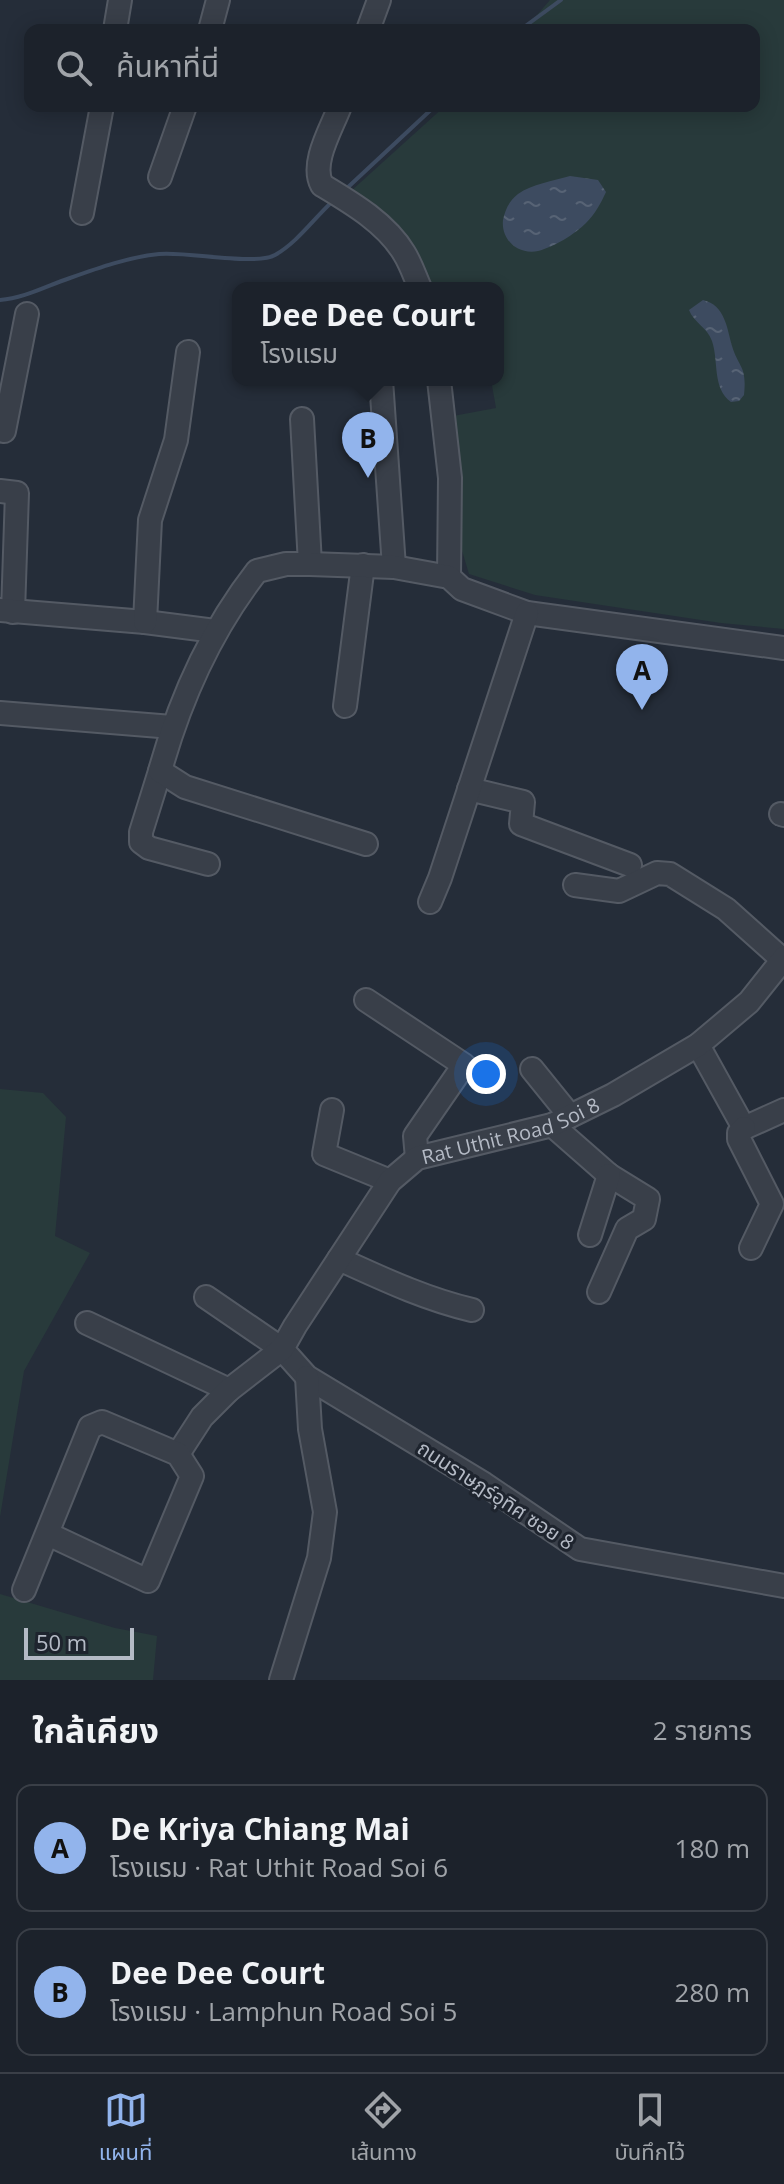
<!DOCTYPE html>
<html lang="th">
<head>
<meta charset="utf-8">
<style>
	body { margin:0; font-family:"Open Sans","Noto Sans Thai",sans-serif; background:#252a33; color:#f1f3f6 }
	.scale { position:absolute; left:24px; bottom:20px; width:110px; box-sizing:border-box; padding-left:8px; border:4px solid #b4bac5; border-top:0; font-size:22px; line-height:28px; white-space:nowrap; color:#b4bac5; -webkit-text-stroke:6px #1e242e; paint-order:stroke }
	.you { position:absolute; left:486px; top:1074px; width:28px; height:28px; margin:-20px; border:6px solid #fff; border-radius:50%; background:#1a73e8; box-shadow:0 0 0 12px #1a73e833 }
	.badge { display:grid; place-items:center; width:52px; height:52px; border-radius:50%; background:#92b4ec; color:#111; font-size:26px; font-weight:700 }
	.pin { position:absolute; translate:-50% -66px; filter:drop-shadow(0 2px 4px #0008) }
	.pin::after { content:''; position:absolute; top:42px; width:28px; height:24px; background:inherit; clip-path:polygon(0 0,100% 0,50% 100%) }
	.popup { position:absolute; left:232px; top:282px; width:272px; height:104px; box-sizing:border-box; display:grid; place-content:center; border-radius:16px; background:#1c222b; filter:drop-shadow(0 2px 6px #0005); font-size:26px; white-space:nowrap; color:#a0a4a9 }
	.popup b { font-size:30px; color:#f1f3f6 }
	.popup::after { content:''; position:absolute; left:50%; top:100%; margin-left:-16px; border:16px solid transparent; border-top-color:#1c222b }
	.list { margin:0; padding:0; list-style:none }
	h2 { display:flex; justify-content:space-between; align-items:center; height:104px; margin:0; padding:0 32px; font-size:34px }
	h2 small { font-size:26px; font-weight:400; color:#a0a4a9 }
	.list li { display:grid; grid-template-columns:52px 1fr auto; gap:24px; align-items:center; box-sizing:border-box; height:128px; margin:0 16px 16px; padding:0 16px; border:2px solid #3a3f47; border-radius:16px }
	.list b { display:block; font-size:30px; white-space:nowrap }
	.list p { margin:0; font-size:26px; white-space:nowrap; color:#a0a4a9 }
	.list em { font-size:26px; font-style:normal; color:#a0a4a9 }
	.icon { flex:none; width:44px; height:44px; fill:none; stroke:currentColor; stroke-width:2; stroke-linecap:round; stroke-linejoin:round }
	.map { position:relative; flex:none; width:784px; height:1680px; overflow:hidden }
	.search { position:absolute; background:#1c222b; box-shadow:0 4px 20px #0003; left:24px; right:24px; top:24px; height:88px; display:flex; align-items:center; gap:20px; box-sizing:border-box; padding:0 28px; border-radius:16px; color:#a0a4a9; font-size:30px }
	.sheet { height:392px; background:#1c222b }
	nav { display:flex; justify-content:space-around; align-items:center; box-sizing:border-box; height:112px; border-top:2px solid #3a3f47; background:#1c222b; font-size:22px; color:#a0a4a9 }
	nav a { display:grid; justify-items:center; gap:4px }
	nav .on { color:#92b4ec }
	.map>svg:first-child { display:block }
	.grass { fill:#283a3b }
	.water { fill:url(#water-ripples) }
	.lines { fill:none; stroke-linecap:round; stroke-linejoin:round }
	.stream { stroke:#3d4b60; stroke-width:4 }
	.minor-casing { stroke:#545a64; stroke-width:26 }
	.minor { stroke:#393f49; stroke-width:22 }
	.labels { text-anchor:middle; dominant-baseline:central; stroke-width:6; stroke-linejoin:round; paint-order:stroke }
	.street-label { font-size:20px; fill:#b4bac5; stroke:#1e242e }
</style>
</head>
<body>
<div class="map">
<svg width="784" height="1680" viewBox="0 0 784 1680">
	<defs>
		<pattern id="water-ripples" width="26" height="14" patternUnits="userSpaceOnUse" patternTransform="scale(2)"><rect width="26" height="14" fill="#3d4b60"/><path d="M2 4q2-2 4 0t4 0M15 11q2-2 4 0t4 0" fill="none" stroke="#576375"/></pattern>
	</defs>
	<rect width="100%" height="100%" fill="#252d39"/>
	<!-- grass -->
	<path class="grass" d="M550,0H784V629L721,623L535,595L469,574L460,544L453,416L496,408L491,380H498V288H427L416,249L375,204L351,191L445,106H754V30H524Z
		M0,1089L43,1093L66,1117L55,1236L90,1253L24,1371L0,1517Z
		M0,1594L115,1628L157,1636L153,1680H0Z"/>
	<!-- water -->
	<path class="water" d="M570,176L598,180L606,192C601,203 595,214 586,223C575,234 554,247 538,251C518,255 501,240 503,220C505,210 509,201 518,194C532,184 553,181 570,176Z
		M703,300C725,305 727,328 732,346C739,369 747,365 744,395L739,401L731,402C712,388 719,362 712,341C707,327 694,323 689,310Z"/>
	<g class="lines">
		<!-- stream -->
		<path class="stream" d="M520,30L561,0
			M346,189L435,106
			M0,300C25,298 46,286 70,278C98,268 129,257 159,254C186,251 256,266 275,255C298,242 315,217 334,200"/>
		<defs>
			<g id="minor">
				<path d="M115,30L120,0"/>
				<path d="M210,30L218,0"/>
				<path d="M368,30L379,0"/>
				<path d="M340,106C332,128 310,163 322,185C352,203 386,223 404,253C411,264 415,277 420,288"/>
				<path d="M160,177L185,106"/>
				<path d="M82,213L102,106"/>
				<path d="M381,380L394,567"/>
				<path d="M439,380L450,478L449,577"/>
				<path d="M302,419L310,564"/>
				<path d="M4,431L27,314"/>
				<path d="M0,491L17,493L13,612"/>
				<path d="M0,610L145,622L215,631"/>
				<path d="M145,622L150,520L176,440L188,352"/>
				<path d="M345,706L363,565"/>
				<path d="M0,713L172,727"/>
				<path d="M160,771L141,832V842L149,848L208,864"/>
				<path d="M469,789L523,802L521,824L630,865"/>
				<path d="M781,814L784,815"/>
				<path d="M366,844L185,787L160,771C180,699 211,630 257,571L286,564H310L394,567L449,577L462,589L527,613L784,648"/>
				<path d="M575,885L619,891L657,873L670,874L726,909L783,960"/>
				<path d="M430,902L440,878L527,613"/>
				<path d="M366,1000L464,1065L415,1136L417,1158"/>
				<path d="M698,1045L744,1128L784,1110"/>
				<path d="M532,1069L570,1116"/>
				<path d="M332,1110L324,1154L390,1181"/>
				<path d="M552,1125L609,1175L648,1199L644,1219L627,1229L599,1292"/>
				<path d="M744,1128L739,1133V1139L772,1204L751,1248"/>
				<path d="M590,1235L609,1175"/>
				<path d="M339,1259C383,1279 425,1299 472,1310"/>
				<path d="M206,1297L282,1349L307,1377L484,1484L580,1549L784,1586"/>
				<path d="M87,1323L229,1390"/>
				<path id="s1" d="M178,1454L202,1417L229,1390L282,1349L295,1326L390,1181L417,1158L552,1125L613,1095L698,1045L749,1002L784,958"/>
				<path d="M24,1590L90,1427L102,1422L178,1454L192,1476L148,1581L48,1534"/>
				<path d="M281,1680L319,1558L325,1512L310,1429L307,1377"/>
			</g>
		</defs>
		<!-- minor casing -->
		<use href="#minor" class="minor-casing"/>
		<!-- minor -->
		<use href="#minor" class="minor"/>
	</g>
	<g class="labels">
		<!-- street labels -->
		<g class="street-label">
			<text stroke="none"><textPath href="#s1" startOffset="482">Rat Uthit Road Soi 8</textPath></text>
			<text transform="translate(496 1495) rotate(33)">ถนนราษฎร์อุทิศ ซอย 8</text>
		</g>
	</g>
</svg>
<div class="scale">50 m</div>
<div class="you"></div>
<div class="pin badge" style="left:642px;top:710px">A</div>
<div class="pin badge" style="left:368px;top:478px">B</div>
<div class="popup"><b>Dee Dee Court</b>โรงแรม</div>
<div class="search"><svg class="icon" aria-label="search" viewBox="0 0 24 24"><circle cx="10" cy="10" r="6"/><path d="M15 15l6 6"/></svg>ค้นหาที่นี่</div>
</div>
<section class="sheet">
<h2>ใกล้เคียง<small>2 รายการ</small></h2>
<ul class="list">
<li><span class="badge">A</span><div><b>De Kriya Chiang Mai</b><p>โรงแรม · Rat Uthit Road Soi 6</p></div><em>180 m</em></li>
<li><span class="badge">B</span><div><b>Dee Dee Court</b><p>โรงแรม · Lamphun Road Soi 5</p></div><em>280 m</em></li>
</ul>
</section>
<nav>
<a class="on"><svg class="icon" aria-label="map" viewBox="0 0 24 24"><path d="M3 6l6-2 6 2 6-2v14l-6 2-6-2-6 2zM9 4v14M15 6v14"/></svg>แผนที่</a>
<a><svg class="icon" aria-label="directions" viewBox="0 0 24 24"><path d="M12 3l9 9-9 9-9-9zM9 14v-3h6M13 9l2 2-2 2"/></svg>เส้นทาง</a>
<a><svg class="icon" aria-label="saved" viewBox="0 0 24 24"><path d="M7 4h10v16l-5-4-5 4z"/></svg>บันทึกไว้</a>
</nav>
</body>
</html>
